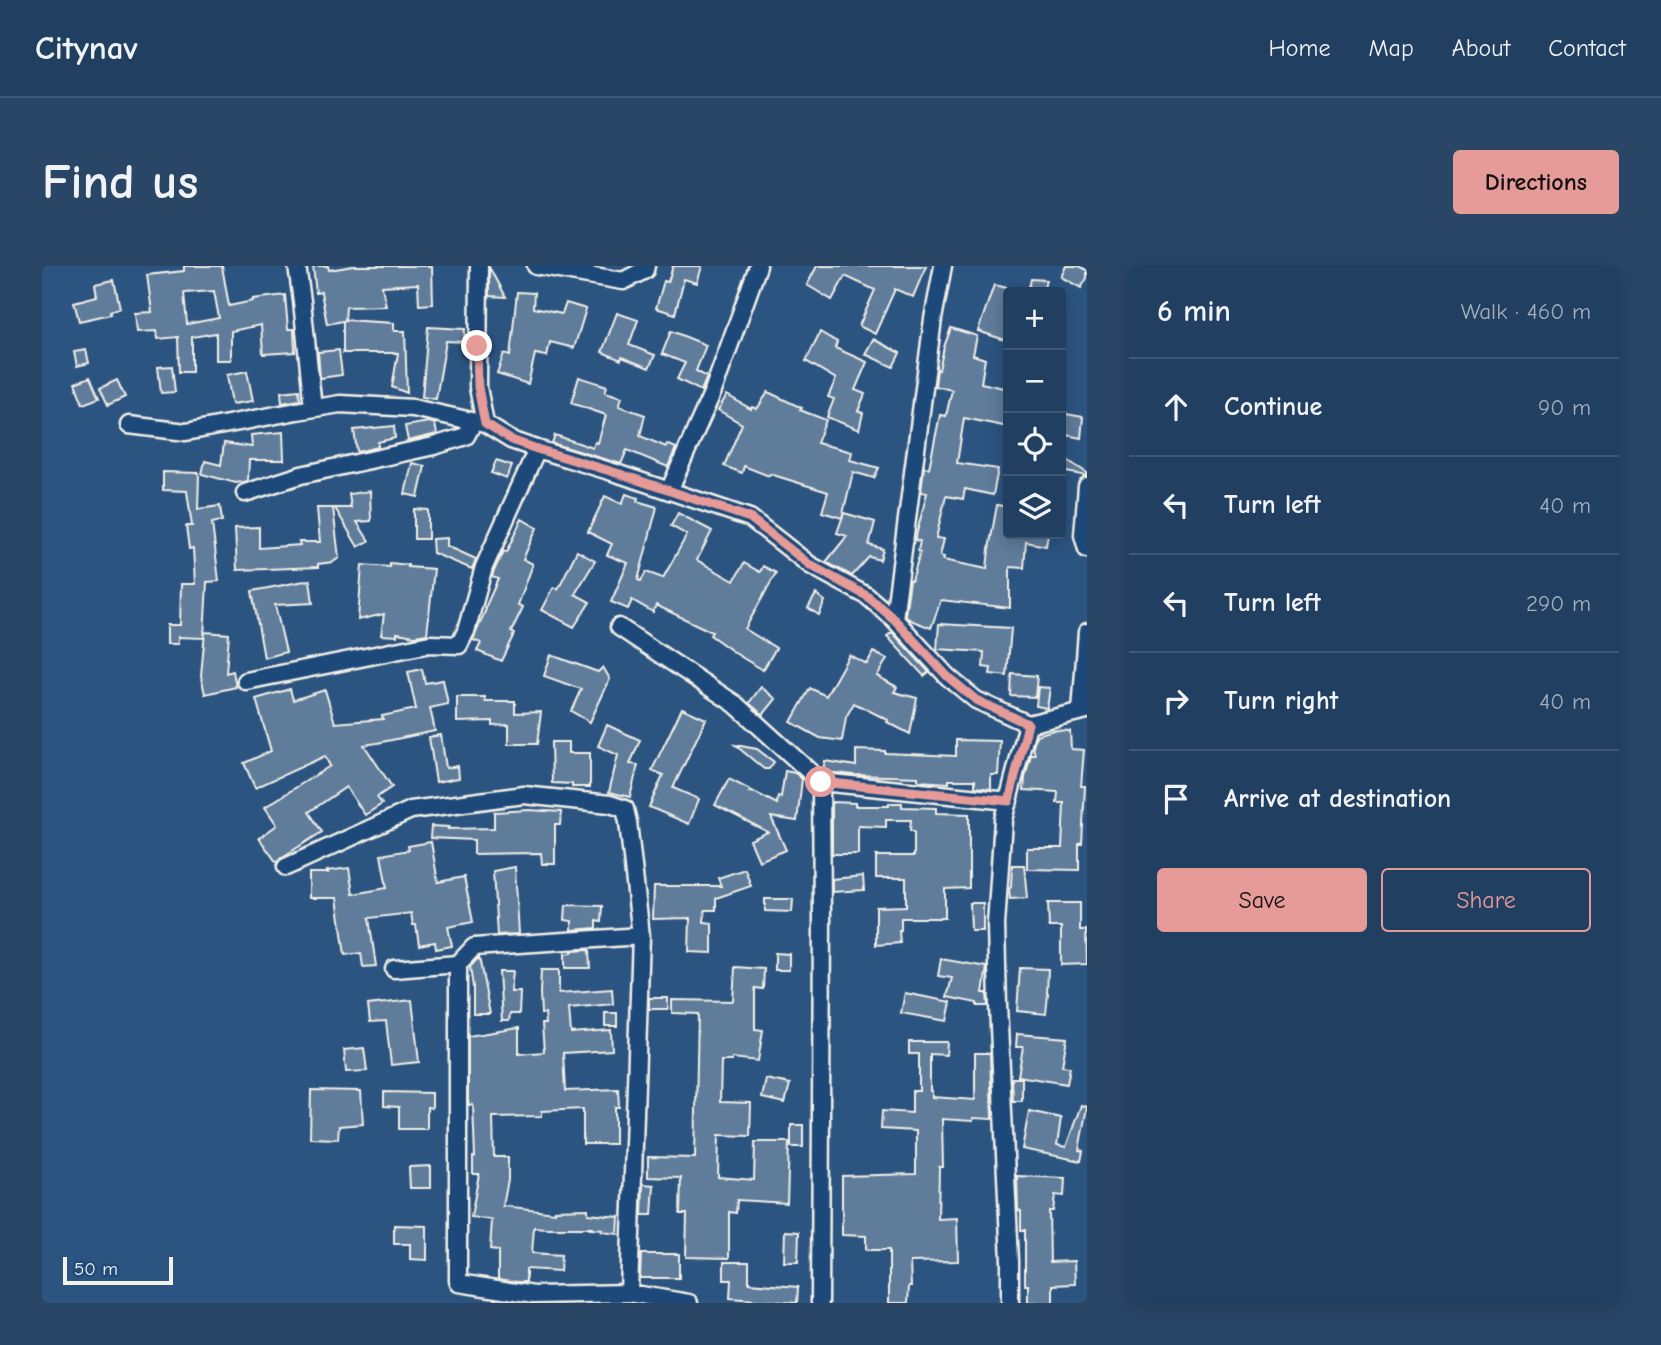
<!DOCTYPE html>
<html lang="en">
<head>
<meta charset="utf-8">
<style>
	body { margin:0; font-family:"Comic Neue",sans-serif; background:#294667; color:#f1f3f6 }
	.controls { position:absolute; right:21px; top:21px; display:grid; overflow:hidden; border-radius:7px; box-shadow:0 4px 18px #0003 }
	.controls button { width:63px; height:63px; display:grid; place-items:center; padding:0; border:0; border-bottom:2px solid #3e5876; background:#213f61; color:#f1f3f6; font:35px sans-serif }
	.scale { position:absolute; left:21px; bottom:18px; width:110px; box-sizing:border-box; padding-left:7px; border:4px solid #f4f1e8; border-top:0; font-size:19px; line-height:24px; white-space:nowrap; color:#f4f1e8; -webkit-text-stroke:5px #1f4a7a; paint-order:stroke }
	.stop { position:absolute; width:21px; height:21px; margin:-16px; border:5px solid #e69b98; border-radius:50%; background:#fff }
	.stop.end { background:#e69b98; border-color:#fff; box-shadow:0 2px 7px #0008 }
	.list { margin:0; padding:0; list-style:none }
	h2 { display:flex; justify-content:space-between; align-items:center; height:91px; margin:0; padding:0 28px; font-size:30px }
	h2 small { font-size:23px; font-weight:400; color:#a2afbd }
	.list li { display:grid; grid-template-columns:46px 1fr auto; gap:21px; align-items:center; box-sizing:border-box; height:98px; padding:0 28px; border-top:2px solid #3e5876 }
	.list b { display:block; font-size:26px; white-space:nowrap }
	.list em { font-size:23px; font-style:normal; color:#a2afbd }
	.actions { display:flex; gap:14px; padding:21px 28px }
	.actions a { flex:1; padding:16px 0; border:2px solid #e69b98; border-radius:7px; text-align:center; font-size:24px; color:#e69b98 }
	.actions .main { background:#e69b98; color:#111 }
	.icon { flex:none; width:38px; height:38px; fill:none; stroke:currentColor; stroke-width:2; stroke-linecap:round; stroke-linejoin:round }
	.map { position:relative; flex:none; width:1045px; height:1037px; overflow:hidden; border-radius:7px }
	header { display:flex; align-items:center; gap:42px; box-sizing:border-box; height:98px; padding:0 35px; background:#213f61; border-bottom:2px solid #3e5876 }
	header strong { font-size:33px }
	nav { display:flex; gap:38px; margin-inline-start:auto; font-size:24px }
	.intro { display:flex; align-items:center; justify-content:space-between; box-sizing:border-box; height:168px; padding:0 42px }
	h1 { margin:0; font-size:49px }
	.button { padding:18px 32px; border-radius:7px; background:#e69b98; color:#111; font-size:24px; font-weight:700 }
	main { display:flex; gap:42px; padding:0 42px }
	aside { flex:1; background:#213f61; border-radius:7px; box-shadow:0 4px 18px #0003 }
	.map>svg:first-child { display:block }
	.building { fill:#5e7b9a; stroke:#f4f1e8; stroke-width:2; fill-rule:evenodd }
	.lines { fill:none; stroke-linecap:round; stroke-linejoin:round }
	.minor-casing { stroke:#f4f1e8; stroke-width:21 }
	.minor { stroke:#1f4a7a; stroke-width:16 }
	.route { stroke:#e69b98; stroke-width:9 }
</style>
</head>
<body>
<header>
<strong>Citynav</strong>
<nav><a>Home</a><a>Map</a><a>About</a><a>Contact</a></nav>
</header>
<div class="intro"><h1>Find us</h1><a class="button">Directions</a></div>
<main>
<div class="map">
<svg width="1045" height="1037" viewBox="0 0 1045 1037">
	<rect width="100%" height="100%" fill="#2c5481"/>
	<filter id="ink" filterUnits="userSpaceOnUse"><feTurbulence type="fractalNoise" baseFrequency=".0143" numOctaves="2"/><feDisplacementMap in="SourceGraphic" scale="14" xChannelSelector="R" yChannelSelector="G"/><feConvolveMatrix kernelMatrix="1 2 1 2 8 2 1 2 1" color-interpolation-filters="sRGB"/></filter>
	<g filter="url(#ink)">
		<!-- building -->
		<path class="building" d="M142,0H180L187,40L211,35V33L243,29L246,63H252L253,86L221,88L219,59L189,65V94H174V67L150,71V106H137L136,71L116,73L115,65L95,66L93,47L110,46L105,9L142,5ZM172,25L177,52L145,58L142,27Z
			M271,0H286L287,4L311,0H390L391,38L377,39L376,18L340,20L344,40L304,41L303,54L352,57V65H363L365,127L350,121L356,87H301V55L285,58L279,26L274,27Z
			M631,0H660L655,17L642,13L633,48L614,42L622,15L626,16Z
			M775,0H884L871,31L853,23L833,68L817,60L833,24L803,10L790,34L765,19Z
			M1024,0H1037L1045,4V12L1039,22L1019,11Z
			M447,1L463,31L447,30Z
			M989,13L1004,14L1001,26H986Z
			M72,14L78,42L68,45L69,48L37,55L32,36L55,30L53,18Z
			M952,19L966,22V75L936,65Z
			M475,26L492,27L491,42L520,48L524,37L544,43L532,82L508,76L505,90L493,88L486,118L455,108L462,88L468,90Z
			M575,47L596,54L587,79L613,89L607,102L580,91L579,94L560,86Z
			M386,61L423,63L422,76L404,75L394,133L380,131Z
			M909,62L935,70L931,89L943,93L939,117L966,123V161L922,152L915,197L956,203L951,229L923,223L921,233L904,230L894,272L902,273L898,290L902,291L901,294L945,303L947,283L955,239L966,241V268H1006L1004,280L984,276L982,302L968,301V342L899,334L889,362L868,354L863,349L868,314H870L878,286L876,285L878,275L873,274L885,227L879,226L882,201L887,202L898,149L904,150L910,124L893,120L895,103L897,104L902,81Z
			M629,65L664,79L654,105L665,111L659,125L635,113L643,97L620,88Z
			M778,66L795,76L793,82L825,96L813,124L823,128L816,145L821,147L817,164L785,151L792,133L786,131L794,113L764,95Z
			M831,73L858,87L851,101L823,88Z
			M44,84L47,97L35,100L32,86Z
			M297,84L300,109L278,112L276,86Z
			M130,100L133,126L119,127L116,101Z
			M205,105L211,135L190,138L185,109Z
			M48,111L57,132L41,138L33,117Z
			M537,111L565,120L563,126L580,131L577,140L603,149L598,170L624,181L625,178L634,182L626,201L585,184L579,198L510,177L513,169L551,182L553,176L556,177L564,149L529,137Z
			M75,114L83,131L66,139L58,122Z
			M257,124L258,134L240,137L239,126Z
			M726,126L760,142L758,144L784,154L775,177L810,186L808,194L837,202L832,212L811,206L800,252L780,246L786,226L728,208L727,210L702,200L700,207L682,200L700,158L676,144L685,129L709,143L710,141L715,143Z
			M1019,147L1041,151L1039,172L1019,168Z
			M387,156L393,158L395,168L366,175L363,160Z
			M352,160L353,172L336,176V181L315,186L312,164Z
			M241,166L242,194H207L206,215L194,217L160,208L163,195L179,199L182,177L210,181L209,169Z
			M1019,190L1045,207V210L1019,205Z
			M454,195L470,200L465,213L449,207Z
			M370,197L383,200L376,231L363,228Z
			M121,206L157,207L156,243L178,240L180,255L170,257L177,315L165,316L162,372L136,371V378H125V359H138L139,318H153L151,282L147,283L144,260H150L145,225L121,224Z
			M328,225L329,255L315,256L327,275L316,281L293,242H309L307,228Z
			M584,228L596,232L595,235L615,241L596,314L599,315L604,306L621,312L645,269L629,260L636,247L670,265L655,294L692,315L702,297L718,306L721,300L734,307L703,363L734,382L721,404L696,389L668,369L670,366L614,339L611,346L590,334L586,343L569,336L586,297L565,289L570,278L546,266L563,230L580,238Z
			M275,242H291L297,292L291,296L276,298V301L195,304L193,262L217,261V282L258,279L257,276H278Z
			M372,243L386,244V273H372Z
			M802,247L833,256L827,279L841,283L838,294L827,291L810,310L784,296L805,270L795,267Z
			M480,253L495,262L481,293L491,298L476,339L481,341L469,366L472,368L459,395L435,385L439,377L431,374L444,343L443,342L456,313L450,311L452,305L461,285L464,286Z
			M405,272V280L434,293L430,303L391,287L390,273Z
			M535,285L553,295L533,328L548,336L532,361L500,344L512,321L516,323Z
			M348,297L366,299V301L392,303L385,368L373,370L355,367V370L339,369L342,348L316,354L320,299L348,301Z
			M268,314L271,337L233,339L244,386L222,392L210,325Z
			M774,328L783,335L777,349L766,342Z
			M897,358L969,362L965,410L948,408L949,402L941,401L942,386L895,383Z
			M163,366L187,368L184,407L191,405L194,421L163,428L159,410Z
			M850,366L887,406L882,410L845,370Z
			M831,386L845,393L835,410L855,421L852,426L875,432L868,468L845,456L846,454L812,437L804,451L800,475L778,472L749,456L768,422L784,430L807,389L825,398Z
			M509,389L556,406L561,401L568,413L548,456L529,445L539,423L502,410Z
			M380,403L383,417L401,414L406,438L388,442L393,465L335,477L322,479L350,521L335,531L340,538L323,549L304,521L267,546L280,566L239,592L235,597L217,572L235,559L223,541L288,500L283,490L213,522L202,497L229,485L214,433L248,423L251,434L283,424L293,457L341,453L340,450L374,443L366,406Z
			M970,408L995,410L993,431L969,430Z
			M719,421L734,433L721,449L707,437Z
			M996,421L1008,422L1005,442L994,440Z
			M415,431H443V435H473V447L499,446L495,478H467V458L450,459V455L415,456Z
			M640,442L664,453L631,522L657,533L647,558L607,541L621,509L610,504Z
			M565,459L598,474L588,498L596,499L588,531L567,526L576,489L556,480Z
			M1012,464L1028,465L1029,483L1042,484L1039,520H1043L1040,578H1037V604L985,603V582H1020L1022,537H1015L1016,526L982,524L983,512L989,489H993L991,481L994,469Z
			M399,469L404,502L416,500L417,512L394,516L387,471Z
			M914,474L958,475L956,509H949V523L933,521V514H907V517L876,515V511L812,509L783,506L781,504L783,495L814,500V484L843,485V487L914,490Z
			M509,476H527V487H548V521H530V518L510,517Z
			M693,479L715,483L732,496L727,503H722Z
			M743,505L753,507L760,513L755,555L729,551L744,584L717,595L708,574L726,566L673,539L687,513L710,525L708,526L714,527L735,538L736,530L739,531Z
			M790,536L813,537V540H847V537H860V541L894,542V547L927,548V622L903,623V652H859V664H857L858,677L834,679V641L864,640V612H834V590H872V565H868L869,554H844V561L816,560V588H790Z
			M487,544L519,546L518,559H513V598H500L499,587L432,588V574L388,572L389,560L407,561L406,563L452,562V546Z
			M389,576L396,616L422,611L431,656L406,661L410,680L394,683L393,676L377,679L374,659H371L369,647L327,652L334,700L321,701L319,687L303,689L295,632H267V607H286L285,605L307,602L311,628L345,622L339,589L367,584L366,580Z
			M970,599H982L985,632L968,633L967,623L969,621Z
			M473,601L477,668L455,669L451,605Z
			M703,603L709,620L674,632V644H663L662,656L670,657V687L647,686L648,652L611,653L612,620H679L676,612Z
			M821,610L822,624L790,626V613Z
			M723,633H751L750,646L723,645Z
			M928,637H941V665H929Z
			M1006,637H1038V664H1044L1045,698L1019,699V661H1007Z
			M524,639L560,640L559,656L554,655V662L530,664V655L523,654Z
			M547,684L548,702H523V688L530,687V685Z
			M733,687L747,688V704H733Z
			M437,691L448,748H431V721L428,701Z
			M899,693L945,701L941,727H945L946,740H935V737L905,731L910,712L896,710Z
			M693,701L722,703L721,723L713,722V763L721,764L716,795L690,792V795H679L678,836L709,837L708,870L677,869L676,911L712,914L713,876H747L745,937L695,934L694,947L687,946V992L644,991L645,948H638L639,912L606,911V891L653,892L656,748L630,747V734L691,735Z
			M978,702L1006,703L1005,728H1006L1004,748L975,745Z
			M499,704H517V727L570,723L571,738L527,742L529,767L569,764L570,784L521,787L523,825L576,823L577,841H573V878H541V843L500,845V850L451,851L452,891H466V914L461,940L513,946V944L546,943V948L577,951L576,968L560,966L561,964L548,963L549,962H506L492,961L490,987L519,989L518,1005L484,1003V1016H475L456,1013V985L448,984L450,954L429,951L437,908H431V891H433L431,839H427L426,834V770L477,762V788L502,786L500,758H504L503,748H499L498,727Z
			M457,705H471L469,726H478L477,748H468L467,755H460Z
			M863,727L909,736L905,755L859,747Z
			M607,732H626V743H607Z
			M370,734L377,796L349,799L344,755L328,756L326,739Z
			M563,747H575V760H563Z
			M975,768L1025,772L1020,800L1028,801L1025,818L976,810L981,781H974Z
			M867,776H905L904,789L888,788V825H890V831L933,834V787H948L950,853L931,852V855L900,853L901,901H897L896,953L915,952L916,995L868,996L869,1020H867L866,1037H847V984H824V970L800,969V910L874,908V865L839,863L840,845L870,847V825H877V788H867Z
			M322,782L325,805L304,806L302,784Z
			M970,812H980V835H971Z
			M724,813L748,818L743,837L720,832Z
			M269,824L319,825L321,858L297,860L296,873L268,872Z
			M342,826L390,827V842L385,841V863H357V841L342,840Z
			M1039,839L1045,841L1037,884L1041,885L1039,895L980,883L987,845L1019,852L1015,879L1024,881Z
			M749,859H761V881H749Z
			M389,900V922H368L367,901Z
			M975,910L1023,912L1022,930L1013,929L1011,945H1007L1008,996L1032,995L1033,1018L1011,1019V1037H986V1019H983V964H979V945L976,944Z
			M601,918L612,919L610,949H600Z
			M352,959L385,960V994L368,993V978H352Z
			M743,965L757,966L756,996H742Z
			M599,988H637V1012H598Z
			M682,996H707V1017L756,1021L755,1037L688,1032L689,1014H682Z"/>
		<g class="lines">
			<defs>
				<path id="minor" d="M255,0L260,35L271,142
					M437,0L436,121L443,158
					M494,0L581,15L603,4L604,0
					M87,159L144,166L255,145L298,138L371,142L443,158L469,174L495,183L577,208L708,252L768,299L825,330L852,353L906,411L934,434L986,458L1045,444
					M1045,220L1041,269L1045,283
					M627,225L671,125L716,0
					M203,227L259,209L392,180L424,170L431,157
					M852,353L891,53L901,0
					M577,361L693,438L779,516L967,535
					M204,415L388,378L417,379L424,365L442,301L495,183
					M1039,445L1045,366
					M244,601L369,544L482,529L568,538L583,543L586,556L599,670L587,1027
					M416,698L432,681L599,670
					M352,703L416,698V1015L417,1017L492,1029L587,1027L647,1037
					M778,1037L780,652L779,516
					M968,1037V995L956,739L954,659L961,554L986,458"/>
			</defs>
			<!-- minor casing -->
			<use href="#minor" class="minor-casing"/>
			<!-- minor -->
			<use href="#minor" class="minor"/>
		</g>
	</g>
	<g class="lines" filter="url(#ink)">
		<!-- route -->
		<path class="route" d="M435,80L436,121L443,158L469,174L495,183L578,208L708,252L768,299L825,330L852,353L906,411L934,434L986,458L967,535L779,516"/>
	</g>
</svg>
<div class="controls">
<button>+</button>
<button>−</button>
<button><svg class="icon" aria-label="locate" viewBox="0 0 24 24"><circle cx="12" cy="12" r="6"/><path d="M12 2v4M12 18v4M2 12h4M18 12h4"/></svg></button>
<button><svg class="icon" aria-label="layers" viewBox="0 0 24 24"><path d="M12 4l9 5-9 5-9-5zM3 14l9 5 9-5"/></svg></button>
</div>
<div class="scale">50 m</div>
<div class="stop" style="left:779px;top:516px"></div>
<div class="stop end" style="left:435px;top:80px"></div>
</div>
<aside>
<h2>6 min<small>Walk · 460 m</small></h2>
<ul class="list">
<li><svg class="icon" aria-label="ahead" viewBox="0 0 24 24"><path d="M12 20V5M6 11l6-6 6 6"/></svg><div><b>Continue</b></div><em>90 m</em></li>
<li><svg class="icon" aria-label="left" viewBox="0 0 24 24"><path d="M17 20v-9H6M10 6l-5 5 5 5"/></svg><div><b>Turn left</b></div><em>40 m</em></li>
<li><svg class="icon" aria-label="left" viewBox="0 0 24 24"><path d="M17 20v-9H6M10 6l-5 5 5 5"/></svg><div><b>Turn left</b></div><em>290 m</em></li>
<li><svg class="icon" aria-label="right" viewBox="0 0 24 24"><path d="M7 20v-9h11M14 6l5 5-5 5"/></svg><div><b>Turn right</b></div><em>40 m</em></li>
<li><svg class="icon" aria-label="arrive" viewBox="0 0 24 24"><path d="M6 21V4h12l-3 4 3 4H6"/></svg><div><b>Arrive at destination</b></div></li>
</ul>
<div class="actions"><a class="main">Save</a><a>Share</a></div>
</aside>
</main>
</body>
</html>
